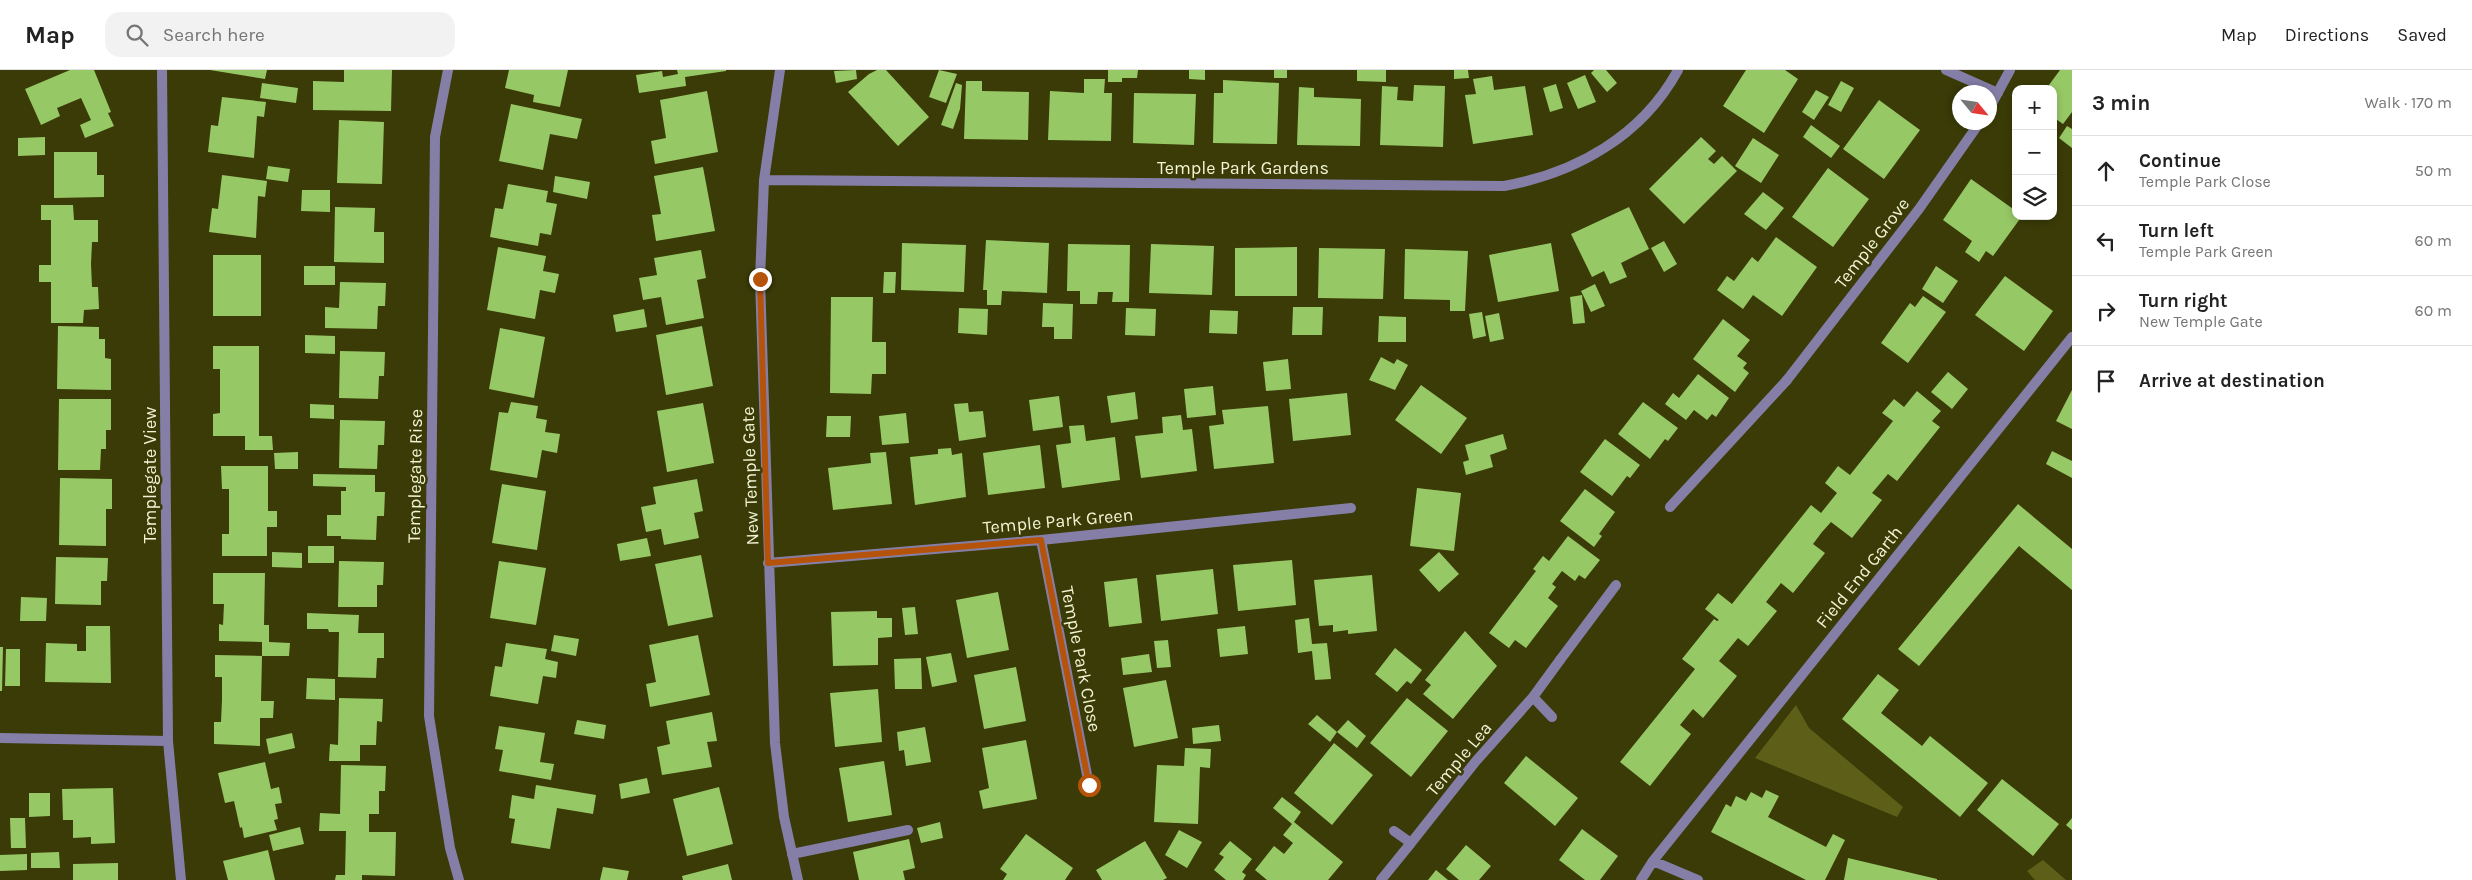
<!DOCTYPE html>
<html lang="en">
<head>
<meta charset="utf-8">
<style>
	body { margin:0; font-family:Karla,sans-serif; background:#f2f2f2; color:#222 }
	.controls { position:absolute; right:15px; top:15px; display:grid; overflow:hidden; border-radius:10px; box-shadow:0 2px 8px #0003 }
	.controls button { width:45px; height:45px; display:grid; place-items:center; padding:0; border:0; border-bottom:1px solid #e0e0e0; background:#fff; color:#222; font:25px sans-serif }
	.compass { position:absolute; left:1952px; top:15px; width:45px; height:45px; border-radius:50%; background:#fff; box-shadow:0 2px 8px #0003; rotate:119deg }
	.stop { position:absolute; width:15px; height:15px; margin:-11px; border:4px solid #b45309; border-radius:50%; background:#fff }
	.stop.end { background:#b45309; border-color:#fff; box-shadow:0 1px 5px #0008 }
	.list { margin:0; padding:0; list-style:none }
	h2 { display:flex; justify-content:space-between; align-items:center; height:65px; margin:0; padding:0 20px; font-size:21px }
	h2 small { font-size:16px; font-weight:400; color:#767676 }
	.list li { display:grid; grid-template-columns:32px 1fr auto; gap:15px; align-items:center; box-sizing:border-box; height:70px; padding:0 20px; border-top:1px solid #e0e0e0 }
	.list b { display:block; font-size:19px; white-space:nowrap }
	.list p { margin:0; font-size:16px; white-space:nowrap; color:#767676 }
	.list em { font-size:16px; font-style:normal; color:#767676 }
	.icon { flex:none; width:28px; height:28px; fill:none; stroke:currentColor; stroke-width:2; stroke-linecap:round; stroke-linejoin:round }
	.map { position:relative; flex:none; width:2072px; height:810px; overflow:hidden }
	header { display:flex; align-items:center; gap:30px; box-sizing:border-box; height:70px; padding:0 25px; background:#fff; border-bottom:1px solid #e0e0e0 }
	header strong { font-size:24px }
	nav { display:flex; gap:28px; margin-inline-start:auto; font-size:18px }
	.search { width:350px; height:45px; background:#f2f2f2; display:flex; align-items:center; gap:12px; box-sizing:border-box; padding:0 18px; border-radius:15px; color:#767676; font-size:19px }
	main { display:flex }
	aside { flex:1; background:#fff }
	.map>svg:first-child { display:block }
	.green { fill:#5d5f18 }
	.building { fill:#97c866 }
	.lines { fill:none; stroke-linecap:round; stroke-linejoin:round }
	.service { stroke:#857fa8; stroke-width:10 }
	.minor { stroke:#857fa8; stroke-width:10 }
	.route { stroke:#b45309; stroke-width:6 }
	.labels { text-anchor:middle; dominant-baseline:central; stroke-width:5; stroke-linejoin:round; paint-order:stroke }
	.street-label { font-size:18px; fill:#f1f4d3; stroke:#3a3b07 }
</style>
</head>
<body>
<header>
<strong>Map</strong>
<div class="search"><svg class="icon" aria-label="search" viewBox="0 0 24 24"><circle cx="10" cy="10" r="6"/><path d="M15 15l6 6"/></svg>Search here</div>
<nav><a>Map</a><a>Directions</a><a>Saved</a></nav>
</header>
<main>
<div class="map">
<svg width="2072" height="810" viewBox="0 0 2072 810">
	<rect width="100%" height="100%" fill="#3a3b07"/>
	<!-- green -->
	<path class="green" d="M1796,635L1809,658L1903,737L1897,747L1755,688Z
		M2043,790L2066,810H2035L2027,801Z"/>
	<!-- building -->
	<path class="building" d="M70,0H94L111,42L108,43L114,56L85,68L80,55L91,50L81,28L57,38L60,46L41,55L25,19Z
		M210,0H267L265,9Z
		M344,0H392L391,41L313,40V11L344,12Z
		M509,0H568L560,37L533,32L534,25L505,18Z
		M677,0H726V1L685,7L686,16L639,23L636,5L662,1L663,7L678,4Z
		M856,0L857,9L836,13L834,1Z
		M877,0H886L929,47L898,76L848,22L869,4Z
		M939,0L957,4L946,33L929,27Z
		M1108,0H1138L1137,8H1122V12H1108Z
		M1189,0H1205V10L1189,9Z
		M1274,0H1287V8H1274Z
		M1357,0H1386V12L1357,11Z
		M1454,0H1468L1469,8L1454,9Z
		M1594,0H1606L1617,13L1607,22L1591,3Z
		M1746,0H1785L1798,9L1764,63L1723,36Z
		M2060,0H2072V42L2063,54L2053,47V19H2046Z
		M1585,5L1596,32L1578,39L1567,13Z
		M1492,6L1494,20L1525,16L1533,65L1473,74L1465,25L1476,24L1473,9Z
		M1084,9H1105L1104,23H1112L1111,71L1048,70L1050,21L1084,23Z
		M1223,10L1279,13L1277,74L1213,73L1214,23H1223Z
		M966,11H982V21L1029,22L1028,70L964,69Z
		M1841,11L1854,18L1841,42L1828,35Z
		M262,13L298,18L296,33L260,28Z
		M956,13L962,15L960,39L953,59L941,55Z
		M1556,14L1563,38L1550,42L1543,18Z
		M1414,15L1445,16L1443,77L1380,75L1382,16L1398,17L1397,30L1413,31Z
		M1299,17L1314,18V27L1361,29L1360,76L1297,75Z
		M1816,20L1829,27L1814,50L1802,42Z
		M707,21L718,82L655,94L651,71L666,68L660,30Z
		M1134,23L1196,24L1194,75L1133,73Z
		M222,27L266,32L264,47L257,46L254,88L208,82L211,55L218,56Z
		M1879,30L1920,60L1884,109L1843,79Z
		M511,34L582,49L577,69L550,64L543,100L499,91Z
		M339,50L384,52L382,114L337,113Z
		M1811,55L1840,76L1831,88L1803,67Z
		M2067,56L2072,59V78L2059,68Z
		M45,67V85L18,86V68Z
		M1701,67L1716,81L1708,89L1714,94L1722,86L1737,101L1684,154L1649,119Z
		M1753,68L1779,85L1761,113L1735,96Z
		M54,82H97V105H104V127L54,128Z
		M268,96L290,99L288,112L266,109Z
		M703,97L715,161L656,171L652,145L661,144L654,106Z
		M1828,98L1869,129L1833,177L1792,147Z
		M222,105L267,111L265,127L258,126L256,168L209,162L212,138L218,139Z
		M555,106L590,112L587,129L553,122Z
		M1971,109L2016,141V146H2022L1993,186L1986,181L1979,192L1965,182L1972,171L1943,150Z
		M508,114L548,121L546,132L557,134L551,165L540,163L538,176L490,167L495,138L503,139Z
		M302,120H330V142L301,141Z
		M1763,122L1784,138L1766,160L1744,144Z
		M41,135H73L74,150H98V172H92L91,194L92,217H98L99,239L84,240L83,253H51V212H39V195H51V150H41Z
		M335,137L375,138L374,162H384V193L334,192Z
		M1629,137L1649,179L1621,193L1627,207L1610,214L1604,201L1592,207L1571,164Z
		M1776,167L1817,197L1782,246L1753,225L1743,239L1717,220L1727,206L1734,211L1752,187L1758,192Z
		M986,170L1049,173L1047,223L1002,221L1001,235H987V220H983Z
		M1664,171L1677,194L1664,202L1651,178Z
		M902,173L966,175L964,222L901,220Z
		M1551,173L1559,221L1498,232L1489,185Z
		M1068,174L1130,175L1129,232H1112L1113,222H1098L1097,234H1080V221H1067Z
		M1151,174L1214,176L1212,225L1149,223Z
		M498,177L546,186L543,201L559,204L555,223L540,220L535,249L487,240Z
		M1297,177V226H1235V178Z
		M1319,178L1385,179L1383,229L1318,228Z
		M1405,179L1468,181L1465,241H1450V230L1404,229Z
		M701,180L706,208L697,210L704,248L666,255L661,227L643,230L639,208L657,205L654,188Z
		M213,185H261V246H213Z
		M304,196H335V215H304Z
		M1936,196L1958,211L1943,233L1922,219Z
		M884,202H896L895,223H883Z
		M2005,206L2053,241L2024,281L1975,245Z
		M340,212L386,213L385,236H378L377,259L325,258V237L339,238Z
		M1595,214L1605,236L1591,242L1581,221Z
		M1582,225L1585,253L1573,254L1570,227Z
		M1923,226L1946,242L1908,293L1881,273L1910,233L1915,237Z
		M831,227H873L872,272H886V304H872L871,324L830,323Z
		M1043,233L1073,234L1072,269H1054V257H1042Z
		M1293,237H1323L1322,265H1292Z
		M959,238L988,239L987,265L958,263Z
		M1126,238L1156,239L1155,266L1125,265Z
		M644,239L647,257L616,262L613,245Z
		M1210,240L1238,241L1237,264L1209,263Z
		M1482,242L1486,266L1473,269L1469,244Z
		M1499,243L1504,269L1490,272L1485,246Z
		M1379,246L1406,247V272H1378Z
		M1723,249L1750,270L1737,286L1747,293L1743,298L1749,303L1735,322L1693,289Z
		M58,256L99,257V269H105V288L111,289V320L57,319Z
		M702,256L713,316L666,325L656,265Z
		M500,258L545,267L534,328L489,319Z
		M305,265L335,266V284L305,283Z
		M213,276H259V366H272L273,380H245V366H213V344L220,343V299H213Z
		M340,281L385,282L384,306H379L378,329L339,328Z
		M1381,287L1394,294L1397,289L1408,295L1395,320L1369,310Z
		M1288,289L1291,319L1266,321L1263,292Z
		M1948,302L1968,319L1952,339L1931,322Z
		M1698,304L1729,328L1716,347L1712,344L1707,350L1694,340L1686,350L1665,334L1673,323L1679,328Z
		M1421,315L1467,348L1441,384L1395,350Z
		M1213,316L1216,345L1187,348L1184,319Z
		M2072,320V359L2056,351Z
		M1917,321L1941,341L1932,351L1940,357L1897,411L1888,404L1872,423L1882,430L1852,468L1831,452L1822,462L1813,474L1825,483L1793,523L1781,513L1766,532L1777,541L1748,576L1738,568L1719,591L1737,606L1703,648L1693,639L1680,655L1691,664L1650,716L1620,692L1695,599L1682,589L1714,549L1717,551L1719,550L1705,539L1718,523L1732,534L1811,435L1821,443L1837,423L1825,413L1838,396L1850,405L1893,351L1882,343L1894,329L1904,337Z
		M1135,322L1138,349L1111,353L1107,326Z
		M1347,323L1351,365L1293,371L1289,329Z
		M1059,326L1063,357L1033,361L1029,330Z
		M59,329H111V360H106V379H101L100,400H58Z
		M511,332L538,336L536,348L547,350L545,362L560,364L557,383L542,380L537,408L490,400L499,342L508,343Z
		M1643,332L1678,358L1668,371L1665,369L1650,389L1618,364Z
		M703,333L714,393L667,402L657,341Z
		M968,333L969,342L983,341L986,367L959,371L954,334Z
		M310,334L334,335V349L310,348Z
		M1268,336L1274,393L1214,399L1209,356L1224,354L1222,340Z
		M906,343L909,373L882,375L879,346Z
		M1181,345L1183,360L1192,359L1197,401L1141,408L1135,366L1163,363L1162,347Z
		M827,346H851L850,367H826Z
		M340,350L385,351L384,375H378L377,399L339,398Z
		M1084,355L1086,371L1115,367L1120,410L1062,418L1056,375L1071,373L1069,356Z
		M1503,364L1507,379L1490,385L1493,397L1466,405L1463,392L1469,390L1465,375Z
		M1605,369L1640,395L1630,408L1627,406L1612,426L1580,402Z
		M1040,375L1045,418L988,425L983,383Z
		M951,378L952,385L962,383L966,427L915,435L910,387L938,384V379Z
		M2052,381L2072,391V408L2046,394Z
		M298,382V399H275L274,383Z
		M886,382L892,434L833,440L828,398L871,393L870,383Z
		M221,396H268V441H277V457H267V486H222V464H229V419H222Z
		M313,404L375,405V422H385L384,446H377L376,470L341,469V466H327V445H341V421H346V417L313,416Z
		M60,408L112,409V439H106V476L59,475Z
		M697,409L703,441L694,443L699,468L664,475L661,459L646,462L641,437L656,434L653,417Z
		M502,414L546,421L537,480L492,473Z
		M1417,418L1461,423L1454,481L1410,476Z
		M1585,419L1615,442L1599,464L1602,466L1594,477L1560,451Z
		M2018,434L2072,479V520L2019,476L1919,596L1898,579Z
		M1568,466L1600,490L1585,509L1579,505L1575,511L1562,501L1552,514L1556,517L1548,528L1558,536L1526,578L1515,570L1509,578L1489,563L1536,501L1533,499L1543,486L1549,491Z
		M647,468L651,486L620,491L617,474Z
		M308,476H334V493H308Z
		M272,482L302,483V498L272,497Z
		M1439,482L1459,504L1439,522L1419,500Z
		M701,485L713,547L668,556L655,494Z
		M56,487L108,488L107,511H101V535L55,534Z
		M1292,490L1296,535L1238,541L1233,495Z
		M339,491L384,492L383,515H377V537H338Z
		M499,491L546,498L536,555L490,548Z
		M1213,499L1218,544L1161,551L1156,505Z
		M213,503H265L264,555H269V572L290,573L289,586H262V572L219,571V554L223,555L224,534H213Z
		M1372,505L1377,561L1348,564V560L1333,562V555L1319,556L1314,510Z
		M1137,508L1142,553L1109,557L1104,512Z
		M998,522L1009,580L967,588L956,530Z
		M21,527L47,528L46,551H20Z
		M915,537L918,564L905,565L902,538Z
		M877,541V548H892V567L878,568V595L833,596L831,542Z
		M307,543L359,545L358,563H384V588H377L376,608L338,607L339,562H329L328,559H307Z
		M1309,548L1312,574L1327,573L1331,609L1315,610L1312,581L1298,583L1295,550Z
		M86,556H110L111,613L45,612L46,573L77,574V581H86Z
		M1245,556L1248,584L1220,587L1217,559Z
		M1465,561L1497,596L1453,649L1423,624L1431,615L1425,610Z
		M554,565L579,569L576,586L551,581Z
		M698,565L710,625L650,637L646,614L656,612L649,575Z
		M1168,570L1171,597L1157,598L1154,571Z
		M506,573L547,579L545,589L558,592L556,608L543,606L538,634L490,626L495,596L502,597Z
		M0,577H3L2,621H0Z
		M1395,578L1422,600L1411,614L1407,611L1397,622L1375,604Z
		M6,579H20V616H5Z
		M951,583L957,612L932,617L926,587Z
		M1149,584L1152,602L1123,605L1121,588Z
		M215,585L262,586L261,631H274L273,648H260V676L214,674V652H221L222,630V607H215Z
		M921,588L922,619H895L894,589Z
		M1016,597L1026,651L984,659L974,605Z
		M1878,604L1899,620L1881,643L1922,676L1930,666L1988,713L1960,747L1842,649Z
		M307,608L335,609V630L306,629Z
		M1166,610L1178,668L1134,677L1123,618Z
		M878,619L882,672L835,677L830,623Z
		M339,628L383,629L382,652L377,651L376,675H360V691H329L330,674L338,675Z
		M1407,628L1448,661L1411,707L1370,673Z
		M712,642L717,671L707,672L712,697L662,705L657,677L670,674L666,651Z
		M1317,645L1337,662L1330,672L1308,654Z
		M577,650L606,655L604,669L574,664Z
		M1348,650L1366,666L1357,678L1337,662Z
		M1219,655L1221,671L1193,674L1192,658Z
		M499,656L545,663L540,692L554,694L551,710L499,701L503,680L495,679Z
		M925,657L931,692L906,696L904,680L899,681L897,662Z
		M292,663L295,678L269,684L266,669Z
		M1026,670L1037,729L983,739L979,721L989,718L982,678Z
		M1334,673L1373,705L1332,755L1294,723Z
		M1185,678L1211,679L1210,698L1200,697L1198,754L1154,752L1157,695L1184,696Z
		M1526,686L1578,728L1555,756L1504,713Z
		M884,691L892,745L848,752L839,698Z
		M265,692L271,719L279,717L282,733L275,734L278,749L274,750L277,760L244,768L242,757L240,758L234,731L225,733L218,703Z
		M341,695L386,696L385,721H379V744H369V762H396L395,806L362,805V810H335L336,805H345L346,761H319L320,743L340,744Z
		M647,708L650,723L621,729L619,714Z
		M2002,709L2059,754L2033,786L1977,740Z
		M536,715L596,725L593,744L557,738L550,779L511,773L515,749L509,748L512,725L534,729Z
		M719,717L733,774L687,786L673,729Z
		M113,718L115,773L91,774V767L73,768V750H63L62,719Z
		M1766,720L1779,726L1768,747L1826,777L1833,764L1845,770L1825,810H1806L1711,762L1726,734L1731,737L1736,726L1746,731L1751,722L1762,728Z
		M29,723H50V746L29,747Z
		M1282,727L1301,742L1294,752L1343,792L1328,810H1267L1255,800L1274,776L1284,784L1293,773L1283,765L1292,754L1273,738Z
		M10,748H25L26,778H11Z
		M2072,748V760L2066,755Z
		M940,752L943,768L921,773L917,758Z
		M300,757L304,774L273,781L269,765Z
		M1582,759L1618,786L1600,810H1585L1559,790Z
		M1179,760L1202,772L1187,798L1165,785Z
		M1026,764L1073,798L1065,810H1003L1007,804L1000,799Z
		M909,769L915,798L903,801L905,810H859L853,782Z
		M1145,771L1167,808L1163,810H1102L1096,800Z
		M1230,771L1252,789L1242,802L1246,805L1243,810H1226L1214,800L1224,787L1219,784Z
		M1466,775L1491,796L1479,810H1459L1446,799Z
		M268,780L275,810H228L223,791Z
		M59,782L60,798H31V783Z
		M27,784V800L0,801V785Z
		M1848,788L1937,809V810H1844Z
		M118,793V810H73V794Z
		M728,794L732,810H683L682,806Z
		M603,797L629,801L627,810H600Z
		M1436,800L1448,810H1428Z"/>
	<g class="lines">
		<!-- service -->
		<path class="service" d="M1670,437L1787,310
			M1560,590L1616,515
			M792,784L908,760"/>
		<!-- minor -->
		<path class="minor" d="M162,0L168,671L181,810
			M448,0L435,67L429,646L450,778L459,810
			M780,0L764,110L760,209L775,673L784,747L798,810
			M1946,0L1998,23
			M1990,37L2010,0
			M764,110L1504,116C1576,103 1642,66 1678,0
			M1787,310L1919,139L1980,52
			M1041,470L1089,715
			M768,493L1041,470L1351,438
			M1552,647L1533,627L1560,590
			M0,668L168,671
			M1394,761L1411,773L1476,691L1533,627
			M1653,791L1698,810
			M1381,810L1411,773
			M1641,810L1653,791L2072,267"/>
	</g>
	<g class="lines">
		<!-- route -->
		<path class="route" d="M760,209L768,493L1041,470L1089,715"/>
	</g>
	<g class="labels">
		<!-- street labels -->
		<g class="street-label">
			<text x="1243" y="98">Temple Park Gardens</text>
			<text transform="translate(1872 173) rotate(-52)">Temple Grove</text>
			<text transform="translate(150 405) rotate(-90)">Templegate View</text>
			<text transform="translate(415 406) rotate(-89)">Templegate Rise</text>
			<text transform="translate(750 406) rotate(-92)">New Temple Gate</text>
			<text transform="translate(1058 451) rotate(-5)">Temple Park Green</text>
			<text transform="translate(1859 507) rotate(-51)">Field End Garth</text>
			<text transform="translate(1081 589) rotate(79)">Temple Park Close</text>
			<text transform="translate(1459 689) rotate(-50)">Temple Lea</text>
		</g>
	</g>
</svg>
<div class="controls">
<button>+</button>
<button>−</button>
<button><svg class="icon" aria-label="layers" viewBox="0 0 24 24"><path d="M12 4l9 5-9 5-9-5zM3 14l9 5 9-5"/></svg></button>
</div>
<svg class="compass" viewBox="-18 -18 36 36"><path d="M0-13l5 13h-10z" fill="#e53935"/><path d="M0 13l5-13h-10z" fill="#767676"/></svg>
<div class="stop" style="left:1089px;top:715px"></div>
<div class="stop end" style="left:760px;top:209px"></div>
</div>
<aside>
<h2>3 min<small>Walk · 170 m</small></h2>
<ul class="list">
<li><svg class="icon" aria-label="ahead" viewBox="0 0 24 24"><path d="M12 20V5M6 11l6-6 6 6"/></svg><div><b>Continue</b><p>Temple Park Close</p></div><em>50 m</em></li>
<li><svg class="icon" aria-label="left" viewBox="0 0 24 24"><path d="M17 20v-9H6M10 6l-5 5 5 5"/></svg><div><b>Turn left</b><p>Temple Park Green</p></div><em>60 m</em></li>
<li><svg class="icon" aria-label="right" viewBox="0 0 24 24"><path d="M7 20v-9h11M14 6l5 5-5 5"/></svg><div><b>Turn right</b><p>New Temple Gate</p></div><em>60 m</em></li>
<li><svg class="icon" aria-label="arrive" viewBox="0 0 24 24"><path d="M6 21V4h12l-3 4 3 4H6"/></svg><div><b>Arrive at destination</b></div></li>
</ul>
</aside>
</main>
</body>
</html>
